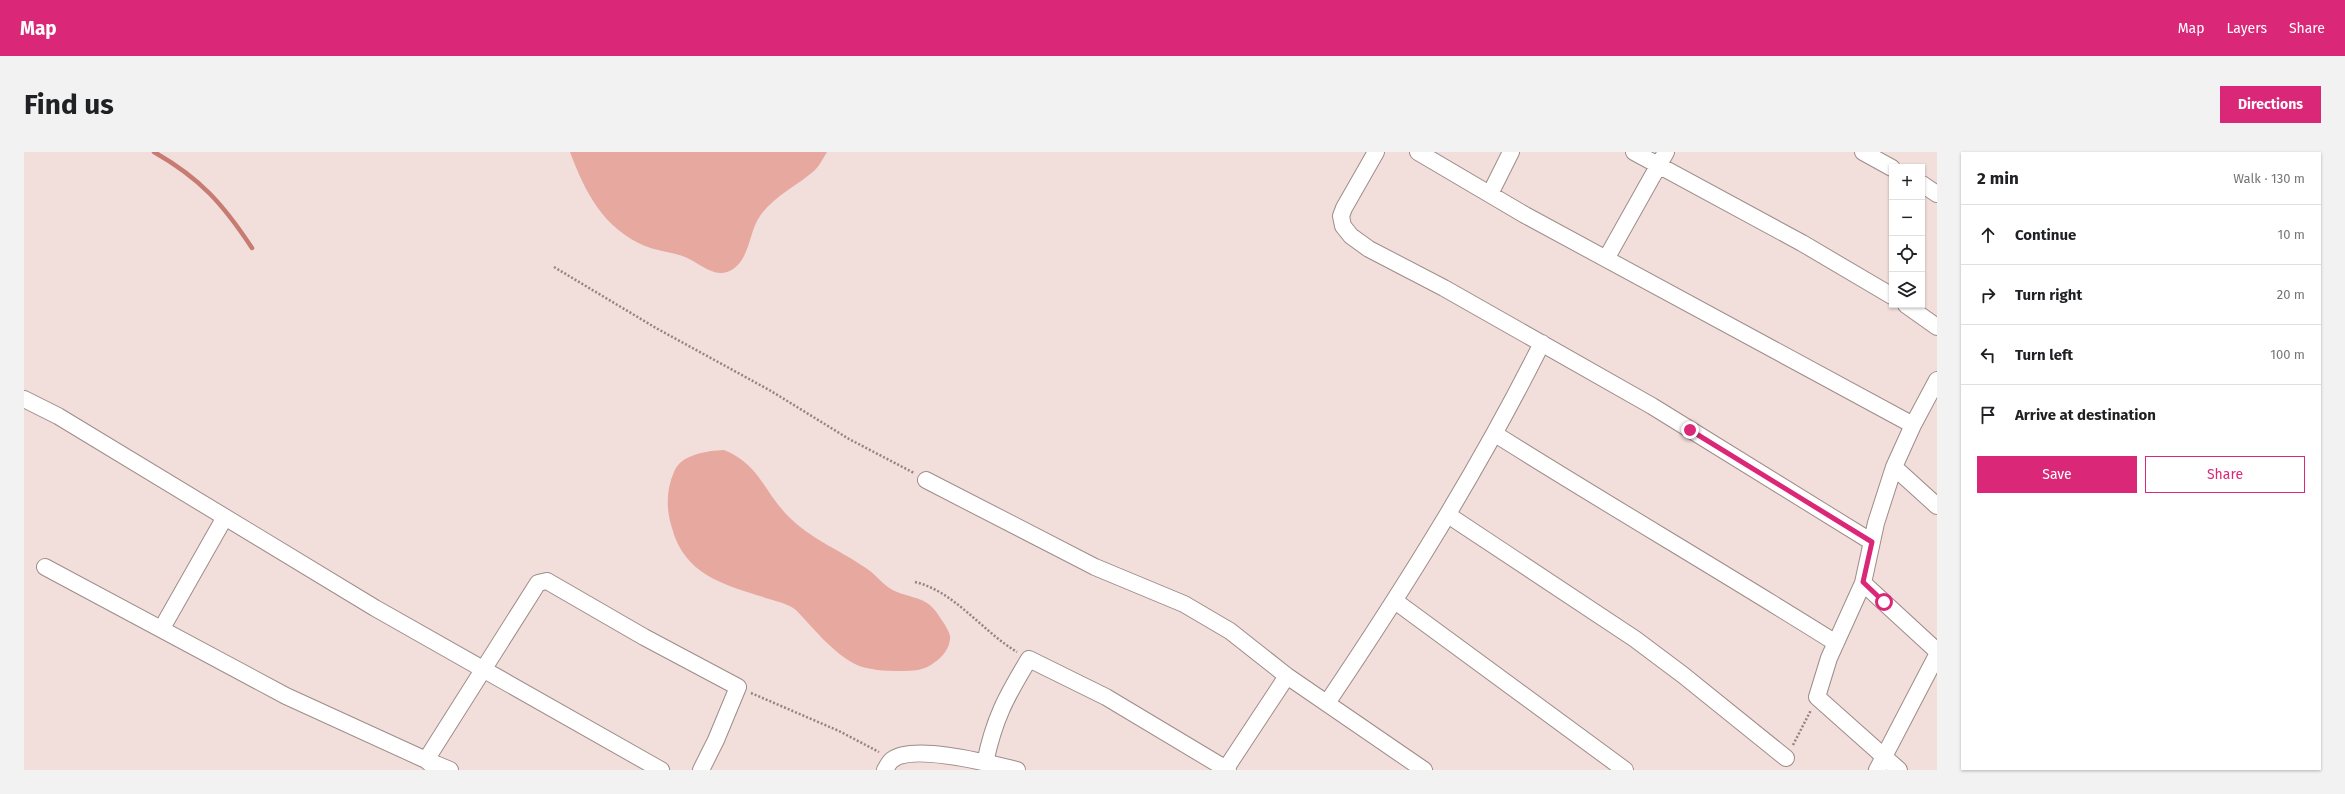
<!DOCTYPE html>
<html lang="en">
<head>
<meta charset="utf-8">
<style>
	body { margin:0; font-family:"Fira Sans",sans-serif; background:#f2f2f2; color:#202124 }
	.controls { position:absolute; right:12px; top:12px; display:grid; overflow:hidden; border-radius:0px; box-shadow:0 1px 3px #0004 }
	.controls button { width:36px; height:36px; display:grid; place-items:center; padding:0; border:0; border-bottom:1px solid #e0e0e0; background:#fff; color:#202124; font:20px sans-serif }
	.stop { position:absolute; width:12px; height:12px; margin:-9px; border:3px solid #db2777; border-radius:50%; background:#fff }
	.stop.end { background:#db2777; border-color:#fff; box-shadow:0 1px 4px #0008 }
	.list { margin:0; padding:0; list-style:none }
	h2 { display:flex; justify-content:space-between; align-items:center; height:52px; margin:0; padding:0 16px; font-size:17px }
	h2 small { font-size:13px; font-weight:400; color:#757577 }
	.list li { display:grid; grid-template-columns:26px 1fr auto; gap:12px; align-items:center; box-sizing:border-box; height:60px; padding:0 16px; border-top:1px solid #e0e0e0 }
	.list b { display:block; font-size:15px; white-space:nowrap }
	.list em { font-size:13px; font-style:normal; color:#757577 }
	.actions { display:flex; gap:8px; padding:12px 16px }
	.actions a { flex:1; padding:9px 0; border:1px solid #db2777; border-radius:0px; text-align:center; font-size:14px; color:#db2777 }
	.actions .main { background:#db2777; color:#fff }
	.icon { flex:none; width:22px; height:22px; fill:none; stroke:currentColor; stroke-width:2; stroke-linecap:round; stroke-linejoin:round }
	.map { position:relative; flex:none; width:1913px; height:618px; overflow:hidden; border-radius:0px }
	header { display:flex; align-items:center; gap:24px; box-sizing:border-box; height:56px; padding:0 20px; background:#db2777; color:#fff }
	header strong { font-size:19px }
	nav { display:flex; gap:22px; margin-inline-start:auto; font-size:14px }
	.intro { display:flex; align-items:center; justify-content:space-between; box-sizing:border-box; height:96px; padding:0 24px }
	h1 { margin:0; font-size:28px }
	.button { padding:10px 18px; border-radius:0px; background:#db2777; color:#fff; font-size:14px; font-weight:700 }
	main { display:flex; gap:24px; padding:0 24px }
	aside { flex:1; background:#fff; border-radius:0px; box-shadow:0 1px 3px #0004 }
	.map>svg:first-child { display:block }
	.green { fill:#e6a89f }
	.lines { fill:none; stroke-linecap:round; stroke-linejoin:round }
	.stream { stroke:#c77b71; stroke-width:4.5 }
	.minor-casing { stroke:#9e8c89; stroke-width:18 }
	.path { stroke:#918482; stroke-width:2.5; stroke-dasharray:2 2; stroke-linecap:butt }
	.minor { stroke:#fff; stroke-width:16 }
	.route { stroke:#db2777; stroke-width:5 }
</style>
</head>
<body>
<header>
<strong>Map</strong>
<nav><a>Map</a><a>Layers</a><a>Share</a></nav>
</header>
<div class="intro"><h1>Find us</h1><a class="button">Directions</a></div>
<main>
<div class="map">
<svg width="1913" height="618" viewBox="0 0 1913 618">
	<rect width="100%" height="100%" fill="#f2dedb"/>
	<!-- green -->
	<path class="green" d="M546,0H803C799,6 796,13 791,18C773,34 750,44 736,64C724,81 726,112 703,120C688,125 674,110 661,105C648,100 633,99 621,94C579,76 561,40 546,0Z
		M700,298C735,312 739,338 763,363C787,388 819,399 846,419C855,426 862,436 873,440C894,448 904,445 917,467C920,471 925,479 926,484C927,494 919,505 911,510C900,519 889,519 875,519C863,519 844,518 833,513C810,502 790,477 773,459C765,452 755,450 745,447C703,433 661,425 648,376C642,357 642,338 650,320C657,302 683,299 700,298Z"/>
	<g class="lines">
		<!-- stream -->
		<path class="stream" d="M130,0C176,26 199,52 228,96"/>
		<defs>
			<path id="minor" d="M1352,0L1320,56L1317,64L1319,74L1327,84L1345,97L1420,136L1628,254L1848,390
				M1394,0L1501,63L1889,273
				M1610,0L1778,91L1868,144
				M1839,0L1868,16
				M1898,32L1913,42
				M1466,42L1487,0
				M1582,107L1642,0
				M1882,153L1913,175
				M0,247L34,264L351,456L637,618
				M1471,282C1584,353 1699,420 1812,491
				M1870,315L1913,354
				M902,328L1071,415L1160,452L1206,479L1263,524L1400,618
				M1424,363L1611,487L1659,523L1762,606
				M21,415L262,544L402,608L409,614
				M1839,431L1913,499
				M1371,449L1601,618
				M138,476L201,365
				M1303,551C1381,435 1455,317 1518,191
				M961,611C970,567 982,545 1005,507L1082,545L1204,618
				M426,618L402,608L514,431L523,429L620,485L714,535L692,588L677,618
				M861,618C863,615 865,610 868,608C889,591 968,612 993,618
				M1201,618L1263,524
				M1853,618L1913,503
				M1875,618L1793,545L1805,506L1839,431L1852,371L1870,315L1889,273L1913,228"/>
		</defs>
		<!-- minor casing -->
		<use href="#minor" class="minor-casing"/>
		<!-- path -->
		<path class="path" d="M530,115L632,176L747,239L825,287L890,321
			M891,430C930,439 958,479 993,500
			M727,541L815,579L855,600
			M1769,593L1787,558"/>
		<!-- minor -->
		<use href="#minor" class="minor"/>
	</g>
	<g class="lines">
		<!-- route -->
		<path class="route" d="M1666,278L1848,390L1839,430L1860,450"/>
	</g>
</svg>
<div class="controls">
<button>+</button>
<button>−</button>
<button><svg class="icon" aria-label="locate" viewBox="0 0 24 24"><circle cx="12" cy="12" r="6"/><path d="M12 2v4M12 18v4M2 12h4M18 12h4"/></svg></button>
<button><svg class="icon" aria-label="layers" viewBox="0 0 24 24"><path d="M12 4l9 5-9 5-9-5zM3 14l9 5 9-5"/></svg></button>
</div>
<div class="stop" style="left:1860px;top:450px"></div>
<div class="stop end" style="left:1666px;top:278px"></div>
</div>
<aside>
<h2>2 min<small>Walk · 130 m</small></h2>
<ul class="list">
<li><svg class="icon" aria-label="ahead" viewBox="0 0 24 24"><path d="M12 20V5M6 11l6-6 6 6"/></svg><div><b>Continue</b></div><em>10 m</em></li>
<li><svg class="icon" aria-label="right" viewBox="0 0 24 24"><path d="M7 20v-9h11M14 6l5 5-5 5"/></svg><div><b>Turn right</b></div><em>20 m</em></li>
<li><svg class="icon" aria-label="left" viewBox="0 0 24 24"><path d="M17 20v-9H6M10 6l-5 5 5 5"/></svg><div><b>Turn left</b></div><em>100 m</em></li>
<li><svg class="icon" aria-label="arrive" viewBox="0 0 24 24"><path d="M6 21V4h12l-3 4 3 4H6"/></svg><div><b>Arrive at destination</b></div></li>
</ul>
<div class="actions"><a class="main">Save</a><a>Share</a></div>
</aside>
</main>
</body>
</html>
